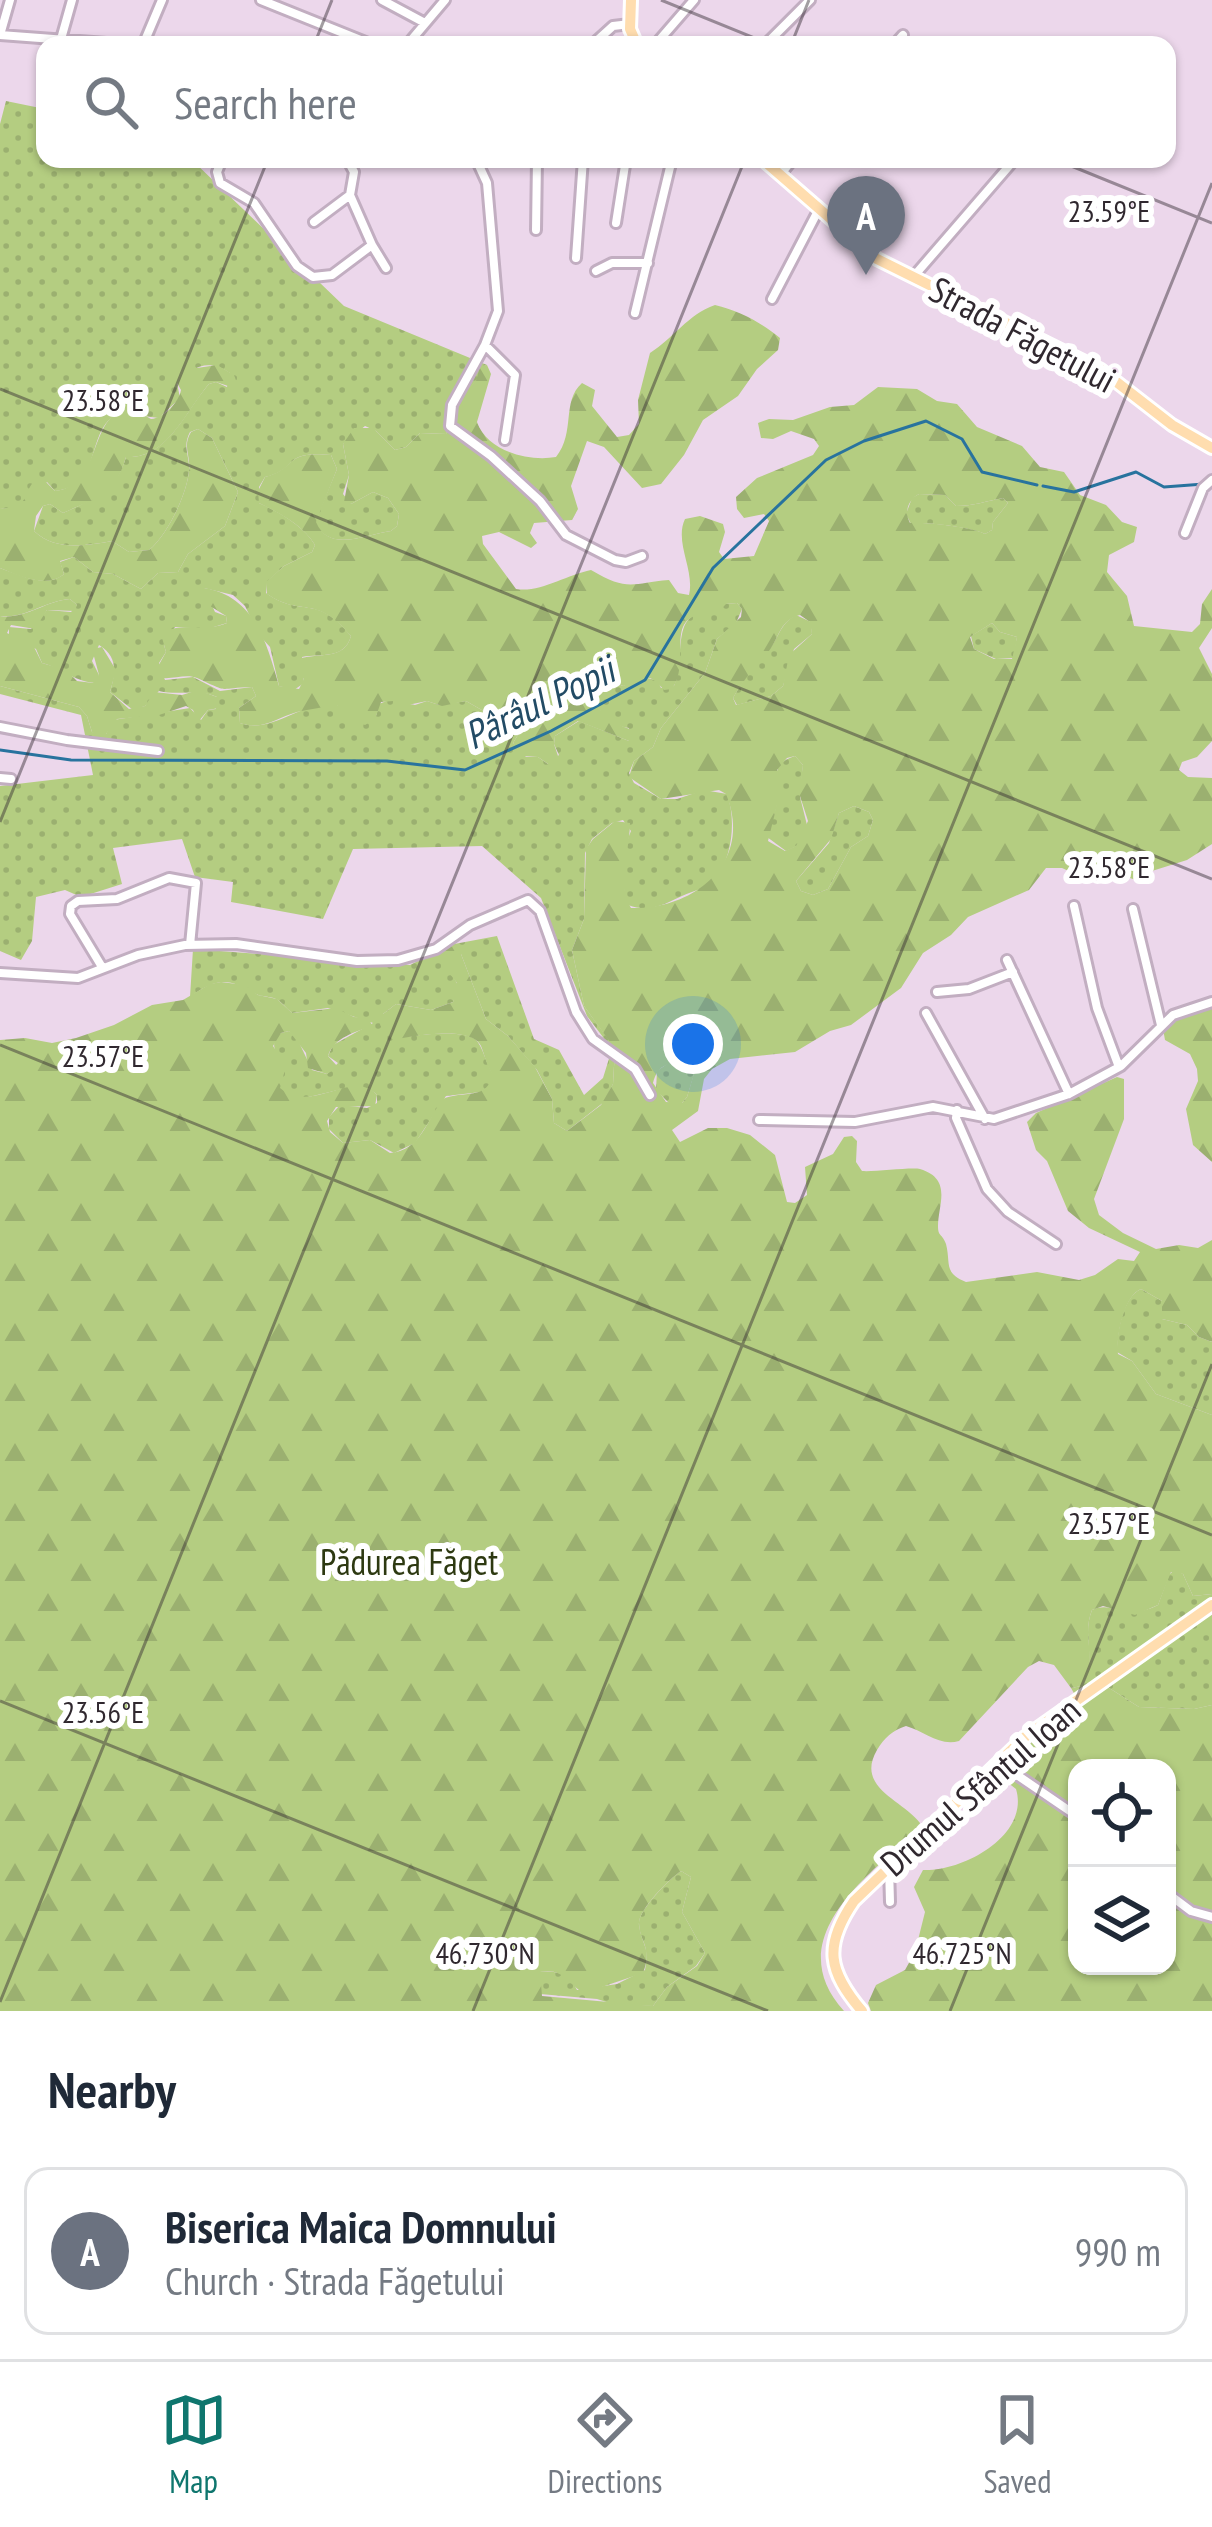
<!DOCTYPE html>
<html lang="en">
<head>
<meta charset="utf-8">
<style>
	body { margin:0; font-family:"PT Sans Narrow",sans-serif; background:#f2f2f3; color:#1f2937 }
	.controls { position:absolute; right:36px; bottom:36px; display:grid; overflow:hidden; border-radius:24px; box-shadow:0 3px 9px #0004 }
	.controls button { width:108px; height:108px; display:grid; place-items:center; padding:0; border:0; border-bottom:3px solid #e0e1e3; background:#fff; color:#1f2937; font:60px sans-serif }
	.you { position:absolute; left:693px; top:1044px; width:42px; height:42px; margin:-30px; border:9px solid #fff; border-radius:50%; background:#1a73e8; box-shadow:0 0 0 18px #1a73e833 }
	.badge { display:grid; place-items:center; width:78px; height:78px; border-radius:50%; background:#0f766e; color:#fff; font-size:39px; font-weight:700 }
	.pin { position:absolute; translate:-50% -99px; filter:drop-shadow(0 3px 6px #0008) }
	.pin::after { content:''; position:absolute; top:63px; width:42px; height:36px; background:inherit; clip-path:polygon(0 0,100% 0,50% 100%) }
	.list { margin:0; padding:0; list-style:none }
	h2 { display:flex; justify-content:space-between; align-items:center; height:156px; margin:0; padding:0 48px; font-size:51px }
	h2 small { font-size:39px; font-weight:400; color:#747a83 }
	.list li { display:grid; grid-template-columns:78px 1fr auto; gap:36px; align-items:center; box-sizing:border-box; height:168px; margin:0 24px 24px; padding:0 24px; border:3px solid #e0e1e3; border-radius:24px }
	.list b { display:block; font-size:45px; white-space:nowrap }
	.list p { margin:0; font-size:39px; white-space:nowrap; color:#747a83 }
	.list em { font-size:39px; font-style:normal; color:#747a83 }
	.icon { flex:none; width:66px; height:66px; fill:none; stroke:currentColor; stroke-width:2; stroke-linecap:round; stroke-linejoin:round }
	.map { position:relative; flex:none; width:1212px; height:2011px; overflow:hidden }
	.search { position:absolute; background:#fff; box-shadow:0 3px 9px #0004; left:36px; right:36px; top:36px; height:132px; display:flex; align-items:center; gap:30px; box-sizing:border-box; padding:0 42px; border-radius:24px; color:#747a83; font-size:45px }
	.sheet { height:348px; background:#fff }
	nav { display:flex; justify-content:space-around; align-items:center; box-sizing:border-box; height:168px; border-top:3px solid #e0e1e3; background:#fff; font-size:33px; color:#747a83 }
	nav a { display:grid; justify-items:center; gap:6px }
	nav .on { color:#0f766e }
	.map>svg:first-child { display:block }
	.grass { fill:url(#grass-dots) }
	.forest { fill:url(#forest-firs); fill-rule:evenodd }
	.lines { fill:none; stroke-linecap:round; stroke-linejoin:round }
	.stream { stroke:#28739e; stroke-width:3 }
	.minor-casing { stroke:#c2aec1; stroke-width:14 }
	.major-casing { stroke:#fff; stroke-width:16 }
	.minor { stroke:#fff; stroke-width:8 }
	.major { stroke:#ffddaf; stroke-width:10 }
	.ticks { fill:none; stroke:#30282f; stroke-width:3; stroke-opacity:0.45 }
	.labels { text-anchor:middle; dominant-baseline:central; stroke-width:12; stroke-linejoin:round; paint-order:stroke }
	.street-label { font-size:36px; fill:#30282f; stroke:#fff }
	.park-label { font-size:36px; fill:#2d3911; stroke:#fff }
	.water-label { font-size:39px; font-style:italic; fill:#224b65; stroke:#fff }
	.ticks-label { font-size:30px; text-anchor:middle; fill:#30282f; stroke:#fff; stroke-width:12; stroke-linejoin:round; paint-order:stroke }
</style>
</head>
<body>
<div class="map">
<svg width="1212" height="2011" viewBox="0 0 1212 2011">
	<defs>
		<pattern id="grass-dots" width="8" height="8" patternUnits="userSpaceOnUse" patternTransform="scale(3)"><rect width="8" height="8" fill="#b4cd81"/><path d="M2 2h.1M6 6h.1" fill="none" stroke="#9bb070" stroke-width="1.8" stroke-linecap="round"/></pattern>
		<pattern id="forest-firs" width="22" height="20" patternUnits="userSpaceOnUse" patternTransform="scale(3)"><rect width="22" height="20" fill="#b4cd81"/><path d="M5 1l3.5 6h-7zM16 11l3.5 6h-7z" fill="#9bb070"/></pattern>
	</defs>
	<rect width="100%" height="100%" fill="#ecd7eb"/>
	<!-- grass -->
	<path class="grass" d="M6,101L45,109V159L192,160L344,306L487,365L480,367L477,381L461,394L446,434L420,433L406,447L395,450L376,431L365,426L343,444L349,475L343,494L351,504L373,492L388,498L399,514L397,526L391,531C364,535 329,553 315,522L337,469L331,455C282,450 299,469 265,477L259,487V503C279,512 304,526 315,545L312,552L284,566L267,582L266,593C302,619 316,592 351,636C344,660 322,653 302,657L304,683L294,690L279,686L270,647L259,635L245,606L233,595L204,588L215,612L226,616L227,623L207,629L175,627L164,645L166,652L159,663L165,680L193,677L220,691L252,687L256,696L239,708L240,723C273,735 303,699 337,705C349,708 363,713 376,716L379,704L389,700L415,705L427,701L439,705L466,701L494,717H524L539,699L556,692L562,702L555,716L521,730L513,743L526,757H538L548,764L559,755L554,744L555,736L579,721L629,741V728C610,726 594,707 588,690L593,681L608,680L623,686L644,677L658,681L661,688L674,686C687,660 668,607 713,613L725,604L737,603L742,609L736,623L717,639L705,673L661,728L653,747L634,761L629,773L634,783L661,799H677L704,790L727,794C736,818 733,856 716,878C708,889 694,890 682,896C663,905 649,913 628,905C620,884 622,851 631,831L623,820L612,823L592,839L585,853L584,919L572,950L584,1006L615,1048L613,1084L604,1102L567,1131L554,1123L552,1099L537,1070L508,1036L486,1019L461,954L449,969L459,987L453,1002L431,1010L396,1004L383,1014L406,1037C422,1034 463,1030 475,1039C483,1046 486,1064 493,1074L491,1085L481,1092L446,1096L415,1143L394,1153L370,1140L343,1143L329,1129V1117L340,1105L367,1108L377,1103V1095C354,1070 293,1118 279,1087C277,1081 279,1066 277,1058C274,1045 271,1043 281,1033L289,1031L296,1036L312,1070L327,1074L338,1063L328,1056L333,1045L373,1023L328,1008L292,1013C286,1008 282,1002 276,999C270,996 262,997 256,994C229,978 217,977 190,997L193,949L410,965L449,945L497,936L534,1039L559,1050L584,1095L603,1078L612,1049L587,1016L541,898L482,846L353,849L323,919L231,902L233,882L195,877L182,839L113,848L122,884L81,897L65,890L36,897L32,941L21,960L0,951V786L93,775L81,715L0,694V686L79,707L87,716L92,732L106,734L113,720L190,708L201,720L208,710L216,709L217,697C198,688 180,696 159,691L145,706L133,710L110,692C115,674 119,657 99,645L92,661L99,675L97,683C76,683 62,668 42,663L36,649L9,636V627L31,629L47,610L71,612L77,605L70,599C45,601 25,619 0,616V568C20,575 46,589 64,574L60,562L74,557L93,572L113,574L141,589L158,573L178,572L188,554L225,526L238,492L212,438L198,429L190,432C182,447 190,455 189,471C187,494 167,536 149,550L129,552L112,541C85,546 55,551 34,531L43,506L50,504L63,513C94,499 117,490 126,457C168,459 185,411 209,384L216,382L227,387L230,373C209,359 194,365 177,383L180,398L159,418L143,416L130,407C124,410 117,412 112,417C86,439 101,486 55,491L47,482L16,508L0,509V124Z
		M919,494L945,495L956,506C973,506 987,501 1003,498L1008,503L993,522L992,530L985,534C973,528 925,521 911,524L906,514L912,498Z
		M796,615L811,622L812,634L794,649L783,686L771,696L737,705L733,698C742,681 754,666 767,652C779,639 779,624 796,615Z
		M992,623L1000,632L1017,637L1014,658L996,659L974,649L971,636Z
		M795,756L803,765L800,797L807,825L797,846L786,851L767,837C769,827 774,817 776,807C780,785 766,765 795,756Z
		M854,806L869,812L873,820L868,836L851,847L828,889L813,895L801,891L796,881L829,843L839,813Z
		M683,1061L695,1071L687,1097L682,1103L670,1104L656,1090L657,1071L667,1064Z
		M1141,1289L1162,1301V1319L1187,1325L1199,1337L1212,1342V1415L1156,1394L1132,1361L1117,1352C1117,1332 1123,1297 1141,1289Z
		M1174,1570L1183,1574L1193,1596L1212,1594V1705L1194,1709L1139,1707L1106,1686L1079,1702L1071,1688L1082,1686C1098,1660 1081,1637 1092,1610C1113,1600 1125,1622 1158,1605L1169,1575Z
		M681,1871L691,1877L682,1912L705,1953L696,1966L667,1987L653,2006L616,2005L597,1999L540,1994V1972C556,1970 570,1974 577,1990L617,1984L645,1970C650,1941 640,1944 639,1923C638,1911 670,1878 681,1871Z"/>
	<!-- forest -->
	<path class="forest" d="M715,305C739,311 761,322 780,338L778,350L757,369L738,396L703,420L684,455L661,484L642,488L604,447L587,441L571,486L578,509L572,520L534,523L530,533L537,543L531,548L499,532L482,536L483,544L516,589C540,593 566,575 591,570C628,592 632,583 669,580L678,593L689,595C695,570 674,542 685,519L700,516L723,524L725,532L719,552L724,559L754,556L769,521L764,514L744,518L737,509L736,497L757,478L813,455L819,446L814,439L791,431L773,439L761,438L758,423L769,419L793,420L830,407L854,405L878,387L917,389L937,401L957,404L977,427L1022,446L1040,467L1064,472L1080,495L1106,505L1122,522L1137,527L1134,542L1109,555L1107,572L1127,596L1134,626L1192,632L1200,624L1202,604L1212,589V628L1199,648L1212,674V741L1197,757L1182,762L1179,770L1188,777L1212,778V844L1187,860L1152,871L1141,882L1111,871L1084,878L1062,868H1046L1029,890L968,917L951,935L923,953L901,988L851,1025L830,1031L795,1052L730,1059L712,1069L704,1079L698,1111L672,1130L680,1142L708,1128H727L750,1135L775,1155L787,1202L795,1203L807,1195L805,1167L833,1154L844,1137L852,1136L857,1141L856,1162L862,1171C875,1172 911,1167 920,1169C953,1179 938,1205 938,1226C938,1237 942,1233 946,1244C951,1263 943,1273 966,1282L1037,1272L1079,1280L1095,1275L1118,1259L1134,1261L1140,1252L1089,1228L1068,1211L1047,1161L1036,1150L1027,1122L1036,1113L1117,1077L1124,1079V1119L1094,1199L1099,1215L1123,1233L1156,1249L1179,1245L1198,1248L1212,1240V1342L1199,1337L1187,1325L1162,1319V1301L1141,1289C1124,1296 1116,1336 1118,1354L1132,1361L1156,1394L1212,1415V1594L1193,1596L1183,1574L1171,1572L1158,1605L1135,1615L1103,1606L1092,1610C1081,1637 1099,1661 1082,1686L1071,1688L1054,1665L1039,1661L1028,1667L959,1741C940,1747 924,1731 906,1726C893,1730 884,1738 877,1750C855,1788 903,1800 920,1823L917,1831C867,1876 779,1939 844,2011H0V1040L25,1038L52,1043L76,1038L114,1025L152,1005L183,1000L210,984L221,982L245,985L258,995L277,999L292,1013L336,1008L354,1017L369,1018L372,1026C356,1032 334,1037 328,1056L338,1067L327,1074L308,1068L306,1053L289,1031L281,1033L273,1046L286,1066L280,1088C313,1115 352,1068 377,1095L375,1106L336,1107L327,1121L330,1132L343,1143L370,1140L390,1153C422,1150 426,1120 443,1099C462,1090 489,1101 492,1074C486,1064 485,1056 481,1046C471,1025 412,1036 393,1040L380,1025L383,1014L396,1004L431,1010L453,1002L457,983L436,956L452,946L461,954L486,1019L508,1036L535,1067L552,1099L554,1123L567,1131L601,1105L613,1084L615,1049L584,1006L572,950L584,919L586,849L593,839L615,821L630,823C630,850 616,882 631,908C694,910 754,862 726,794L719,790L661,799L629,777L634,761L653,747L661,728L705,673L717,639L741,617L742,609L737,603L726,604L717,613C658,611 694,658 672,689L664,690C644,667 646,683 623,686L608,679L593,681L588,690C596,711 612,724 633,730L635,737L629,741L578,721L555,736L554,744L559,759L551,766L538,757L522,756L513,743L521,730L555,716L562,701L557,692L539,699L525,717H494L466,701L442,706L427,701L403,706L393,701L381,702L375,719L365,725L350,719L337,705C324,707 310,709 297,712C276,718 263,731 240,723L239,708L256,696L252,687C215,688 232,694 197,678C185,673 170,681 158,677L156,670L166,652L161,634C180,621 205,633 227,623L226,616L199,599L198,592L204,588C255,596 267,644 279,686L299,689L304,679L297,670L299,659C319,652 344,661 351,636C315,593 302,618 267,594L266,582L284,566L312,552L315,545C303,525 279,513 259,503L258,491L265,477C298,468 283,450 331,455L337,469L316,522C329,553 364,535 391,531L397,526L399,514L388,498L373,492L351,504L344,502L349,475L343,444L354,428H373L395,450L406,447L420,433L446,434L452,411L461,394L476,381L480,366L487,365L491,374L477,422C487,451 528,462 556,457C576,432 561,402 582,383L595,390L592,406L617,437L629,435L639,424L638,400L650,353C674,338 687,315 715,305ZM919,494L945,495L956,506C973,506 987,501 1003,498L1008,503L993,522L992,530L985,534C972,527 925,522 910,523C904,512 908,500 919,494ZM800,615L810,622L812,634L789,655L783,686L771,696L736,705L733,698C743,680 756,666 769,651C780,636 780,620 800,615ZM992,623L1000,632L1017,637L1012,659H994L974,649L970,637ZM795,756L803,765L799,793L808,821L796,846L785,851L768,841L777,805V770L787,758ZM854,806L869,812L873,820L868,836L851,847L828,889L813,895L801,891L796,881L831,839L839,813ZM683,1061L695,1070L687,1097L682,1103L666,1102L653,1083C658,1065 666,1064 683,1061ZM681,1871L691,1877L682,1912L705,1953L697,1966L667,1987L653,2006L542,1996L540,1972C565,1968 567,1984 584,1993L643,1973C652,1948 642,1947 639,1925C637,1911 669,1879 681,1871Z
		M179,359L197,368L217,365L234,375L237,383L231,387L216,382L209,384C185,412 168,459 126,457C115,496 98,497 63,513L50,504L43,506L36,516L34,531C55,551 85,546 112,541L129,552L149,550C167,536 187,494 189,471C191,455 182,447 191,432L198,429L212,438L238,492L225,526L188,554L178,572L158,573L141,589L113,574L93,572L74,557L60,561L64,574C47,589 19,576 0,568V509C32,506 20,497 35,480H44L55,491C104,485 86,416 130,407L151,419C164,418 179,402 181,390L177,383L166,379L162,368L167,361Z
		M70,599L77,605L75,611L47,610L35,629L11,625L7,633L33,645L42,663L66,670L77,681L93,683L99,675L92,649L102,647L116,670L110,692L129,709L145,706L154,692L182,695L198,690L217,697L219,708L208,710L198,722L193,710L186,706L159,715L117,719L106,734L98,736L92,732L87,716L79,707L0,686V616C24,620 45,601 70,599Z
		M1212,1008V1162L1193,1145L1186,1109L1198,1081L1197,1069L1190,1054L1165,1040L1163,1029L1171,1020Z
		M1106,1686L1139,1707L1194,1709L1212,1705V2011H871L868,2003L876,1985L905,1970L915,1952L925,1912L914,1887L923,1870C962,1872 1030,1836 1016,1789L998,1775L1005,1757L1030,1744L1044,1729ZM1077,1768H1167V1966H1077Z"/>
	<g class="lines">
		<!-- stream -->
		<path class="stream" d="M1043,486L1074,492L1136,472L1164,487L1204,484
			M0,750L71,760L387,761L465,770L551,731L645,680L713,568L826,460L864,441L926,421L962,439L982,472L1037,485"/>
		<defs>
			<path id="minor" d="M10,0L0,35L133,45
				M261,0L373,45
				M382,0L425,23
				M61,39L72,0
				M143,45L162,0
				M407,45L445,0
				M592,45L613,26L630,24
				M655,45L694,0
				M765,45L810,0
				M894,45L903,35
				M222,159L217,172L220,183L254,203L297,266L313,277L332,275L372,245L350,195L354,172L347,159
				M476,159L487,183L498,311L485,345L452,405L450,426L491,456L540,501L566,535L615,560L626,562L642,556
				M780,175L793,159
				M314,222L350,195
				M616,223L626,159
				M536,230L537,159
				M372,245L386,268
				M576,258L583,159
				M596,271L612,263H648
				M914,276L1015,159
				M772,299L819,209
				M635,313L672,159
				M485,345L515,375L505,440
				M1185,533L1203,488L1212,480
				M0,727L67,740L158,751
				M0,778L11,779
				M1074,906L1097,1008L1119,1067
				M1133,909L1161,1025
				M1007,960L1069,1094
				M102,967L70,914L71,906L78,901L117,899L169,878L196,883L190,945
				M0,973L78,978L138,955L185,945L236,944L357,961L398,960L436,949L470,925L528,900L540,911L576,1012L593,1039L635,1069L650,1095
				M937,992L969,989L1013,972
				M926,1013L985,1119
				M957,1110L956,1118L987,1189L1008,1212L1056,1244
				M759,1120L855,1122L933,1107L994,1119L1069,1094L1121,1066L1173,1015L1212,1002
				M998,1762L1077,1816
				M889,1867L890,1902
				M1167,1893L1191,1911L1212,1917"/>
			<path id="major" d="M631,0L630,29L637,45
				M762,159L877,259L1101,370L1172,425L1212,448
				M862,2011C828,1971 823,1946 854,1901L1025,1737L1212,1605"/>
		</defs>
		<!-- minor casing -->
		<use href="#minor" class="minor-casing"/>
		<!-- major casing -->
		<use href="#major" class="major-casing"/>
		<!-- minor -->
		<use href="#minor" class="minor"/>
		<!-- major -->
		<use href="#major" class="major"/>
	</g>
	<!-- ticks -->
	<path class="ticks" d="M661,0L772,45M314,45L332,0M791,45L809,0M1054,159L1212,223M0,389L1212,879M0,822L268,159M0,1045L1212,1535M0,1701L768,2011M0,2002L745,159M473,2011L1212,183M950,2011L1212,1364"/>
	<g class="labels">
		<!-- street labels -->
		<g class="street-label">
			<text transform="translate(1023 334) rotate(28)">Strada Făgetului</text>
			<text transform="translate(980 1786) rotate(-41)">Drumul Sfântul Ioan</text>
		</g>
		<!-- park labels -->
		<g class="park-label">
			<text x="409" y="1561">Pădurea Făget</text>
		</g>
		<!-- water labels -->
		<g class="water-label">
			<text transform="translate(539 702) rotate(-26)">Pârâul Popii</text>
		</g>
	</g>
	<g class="ticks-label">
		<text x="1109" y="222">23.59°E</text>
		<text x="103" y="411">23.58°E</text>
		<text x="1109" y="878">23.58°E</text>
		<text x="103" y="1067">23.57°E</text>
		<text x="1109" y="1534">23.57°E</text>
		<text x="103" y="1723">23.56°E</text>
		<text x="485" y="1964">46.730°N</text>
		<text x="962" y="1964">46.725°N</text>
	</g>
</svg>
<div class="controls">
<button><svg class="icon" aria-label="locate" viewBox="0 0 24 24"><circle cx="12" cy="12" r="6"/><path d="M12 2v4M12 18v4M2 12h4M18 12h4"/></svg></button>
<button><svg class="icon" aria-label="layers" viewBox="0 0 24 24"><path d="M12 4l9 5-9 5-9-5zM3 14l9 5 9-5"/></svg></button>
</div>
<div class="you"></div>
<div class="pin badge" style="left:866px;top:275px;background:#6b7280">A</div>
<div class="search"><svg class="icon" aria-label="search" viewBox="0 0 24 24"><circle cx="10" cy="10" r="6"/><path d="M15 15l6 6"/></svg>Search here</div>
</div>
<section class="sheet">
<h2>Nearby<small></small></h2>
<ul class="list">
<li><span class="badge" style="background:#6b7280">A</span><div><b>Biserica Maica Domnului</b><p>Church · Strada Făgetului</p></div><em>990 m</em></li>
</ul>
</section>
<nav>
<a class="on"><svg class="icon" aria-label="map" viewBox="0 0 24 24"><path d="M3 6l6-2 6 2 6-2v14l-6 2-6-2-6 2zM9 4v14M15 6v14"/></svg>Map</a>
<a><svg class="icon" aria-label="directions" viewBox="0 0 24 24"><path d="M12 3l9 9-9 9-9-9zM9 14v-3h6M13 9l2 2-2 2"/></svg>Directions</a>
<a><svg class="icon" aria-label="saved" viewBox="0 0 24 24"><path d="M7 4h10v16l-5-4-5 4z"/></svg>Saved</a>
</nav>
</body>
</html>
